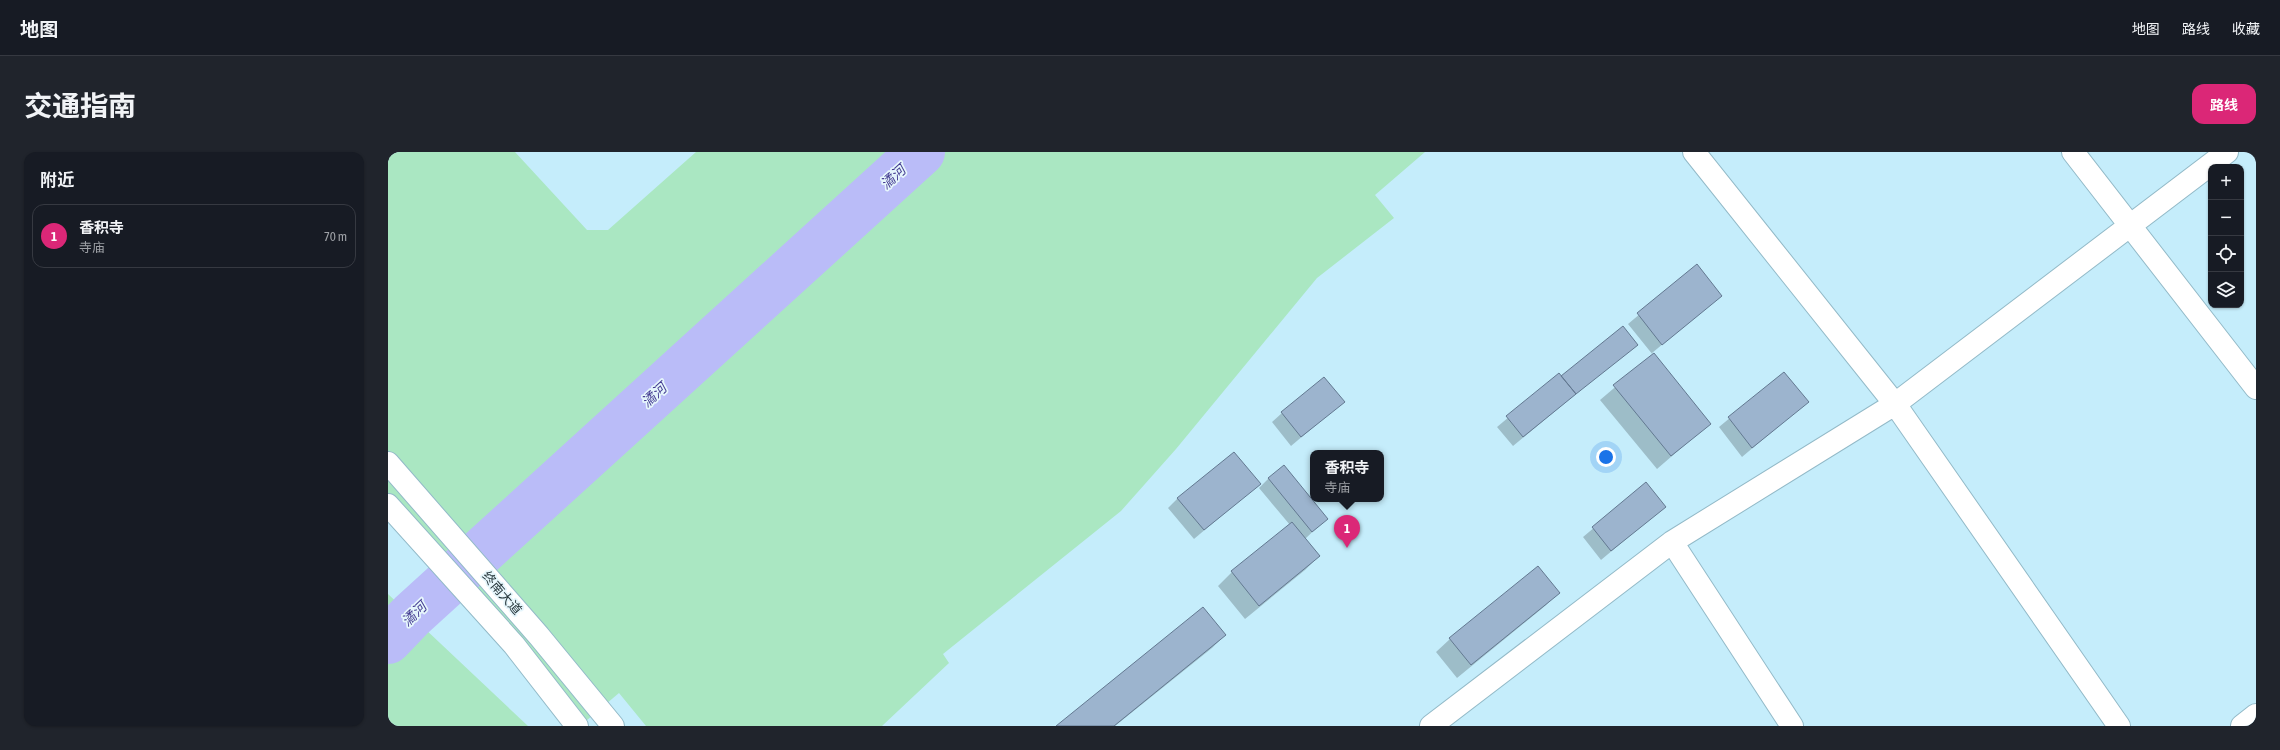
<!DOCTYPE html>
<html lang="zh">
<head>
<meta charset="utf-8">
<style>
	body { margin:0; font-family:"Asap Condensed","Noto Sans SC",sans-serif; background:#20242c; color:#f1f3f6 }
	.controls { position:absolute; right:12px; top:12px; display:grid; overflow:hidden; border-radius:8px; box-shadow:0 1px 3px #0004 }
	.controls button { width:36px; height:36px; display:grid; place-items:center; padding:0; border:0; border-bottom:1px solid #363941; background:#171b24; color:#f1f3f6; font:20px sans-serif }
	.you { position:absolute; left:1218px; top:305px; width:14px; height:14px; margin:-10px; border:3px solid #fff; border-radius:50%; background:#1a73e8; box-shadow:0 0 0 6px #1a73e833 }
	.badge { display:grid; place-items:center; width:26px; height:26px; border-radius:50%; background:#db2777; color:#fff; font-size:13px; font-weight:700 }
	.pin { position:absolute; translate:-50% -33px; filter:drop-shadow(0 1px 2px #0008) }
	.pin::after { content:''; position:absolute; top:21px; width:14px; height:12px; background:inherit; clip-path:polygon(0 0,100% 0,50% 100%) }
	.popup { position:absolute; left:922px; top:298px; width:74px; height:52px; box-sizing:border-box; display:grid; place-content:center; border-radius:8px; background:#171b24; filter:drop-shadow(0 1px 3px #0005); font-size:13px; white-space:nowrap; color:#9ea1a6 }
	.popup b { font-size:15px; color:#f1f3f6 }
	.popup::after { content:''; position:absolute; left:50%; top:100%; margin-left:-8px; border:8px solid transparent; border-top-color:#171b24 }
	.list { margin:0; padding:0; list-style:none }
	h2 { display:flex; justify-content:space-between; align-items:center; height:52px; margin:0; padding:0 16px; font-size:17px }
	h2 small { font-size:13px; font-weight:400; color:#9ea1a6 }
	.list li { display:grid; grid-template-columns:26px 1fr auto; gap:12px; align-items:center; box-sizing:border-box; height:64px; margin:0 8px 8px; padding:0 8px; border:1px solid #363941; border-radius:12px }
	.list b { display:block; font-size:15px; white-space:nowrap }
	.list p { margin:0; font-size:13px; white-space:nowrap; color:#9ea1a6 }
	.list em { font-size:13px; font-style:normal; color:#9ea1a6 }
	.icon { flex:none; width:22px; height:22px; fill:none; stroke:currentColor; stroke-width:2; stroke-linecap:round; stroke-linejoin:round }
	.map { position:relative; flex:none; width:1868px; height:574px; overflow:hidden; border-radius:12px }
	header { display:flex; align-items:center; gap:24px; box-sizing:border-box; height:56px; padding:0 20px; background:#171b24; border-bottom:1px solid #363941 }
	header strong { font-size:19px }
	nav { display:flex; gap:22px; margin-inline-start:auto; font-size:14px }
	.intro { display:flex; align-items:center; justify-content:space-between; box-sizing:border-box; height:96px; padding:0 24px }
	h1 { margin:0; font-size:28px }
	.button { padding:10px 18px; border-radius:12px; background:#db2777; color:#fff; font-size:14px; font-weight:700 }
	main { display:flex; gap:24px; padding:0 24px }
	aside { flex:1; background:#171b24; border-radius:12px; box-shadow:0 1px 3px #0004 }
	.map>svg:first-child { display:block }
	.green { fill:#aae7c2 }
	.shadow { fill:#0003 }
	.lines { fill:none; stroke-linecap:round; stroke-linejoin:round }
	.river { stroke:#babcf8; stroke-width:48 }
	.building { fill:#9cb4ce; stroke:#637991 }
	.minor-casing { stroke:#93bac8; stroke-width:24 }
	.highway-casing { stroke:#93bac8; stroke-width:24 }
	.minor { stroke:#fff; stroke-width:22 }
	.highway { stroke:#fff; stroke-width:22 }
	.labels { text-anchor:middle; dominant-baseline:central; stroke-width:3.5; stroke-linejoin:round; paint-order:stroke }
	.street-label { font-size:13px; fill:#25353a; stroke:#e6f6fc }
	.water-label { font-size:14px; font-style:italic; fill:#443c92; stroke:#e6f6fc }
</style>
</head>
<body>
<header>
<strong>地图</strong>
<nav><a>地图</a><a>路线</a><a>收藏</a></nav>
</header>
<div class="intro"><h1>交通指南</h1><a class="button">路线</a></div>
<main>
<aside>
<h2>附近<small></small></h2>
<ul class="list">
<li><span class="badge">1</span><div><b>香积寺</b><p>寺庙</p></div><em>70 m</em></li>
</ul>
</aside>
<div class="map">
<svg width="1868" height="574" viewBox="0 0 1868 574">
	<rect width="100%" height="100%" fill="#c5edfb"/>
	<!-- green -->
	<path class="green" d="M0,0H127L199,78H220L308,0H1037L987,43L1006,66L929,126L788,297L733,359L555,502L561,511L494,574H258L231,541L192,574L0,354Z
		M0,442L140,574H0Z"/>
	<!-- shadow -->
	<path class="shadow" d="M1309,114L1333,144L1264,201L1321,272L1269,317L1212,248L1265,203L1240,172Z
		M1248,192L1125,294L1109,275L1171,223L1173,226Z
		M1396,221L1419,250L1354,305L1331,275Z
		M955,250L903,294L884,270L894,261Z
		M881,326L938,367L917,387L931,404L917,418L857,467L830,434L844,420L902,373L871,336Z
		M871,332L806,387L780,356L790,346Z
		M1258,332L1276,355L1213,408L1195,385Z
		M1170,441L1157,454L1069,526L1048,500L1062,487Z
		M837,483L824,496L727,574H669Z"/>
	<g class="lines">
		<!-- river -->
		<path class="river" d="M0,488L24,463L533,0"/>
	</g>
	<!-- building -->
	<path class="building" d="M1309,112L1334,144L1274,193L1249,161Z
		M1235,174L1250,193L1188,242L1173,224Z
		M1266,201L1323,272L1283,304L1225,233Z
		M1396,220L1421,250L1364,296L1340,265Z
		M1171,221L1188,242L1135,285L1118,264Z
		M936,225L957,250L913,285L893,260Z
		M846,300L873,332L816,378L789,346Z
		M896,313L940,367L924,380L880,326Z
		M1258,330L1278,355L1223,399L1204,375Z
		M904,370L932,404L871,454L843,419Z
		M1150,414L1172,441L1083,513L1061,486Z
		M815,455L838,483L726,574H668Z"/>
	<g class="lines">
		<defs>
			<path id="minor" d="M1306,0L1507,252L1731,574
				M1685,0L1868,236
				M1284,390L1404,574
				M1043,574L1284,390L1507,252L1839,0
				M1854,574L1868,563"/>
			<path id="highway" d="M0,311L151,484L225,574
				M0,353L126,493L189,574"/>
		</defs>
		<!-- minor casing -->
		<use href="#minor" class="minor-casing"/>
		<!-- highway casing -->
		<use href="#highway" class="highway-casing"/>
		<!-- minor -->
		<use href="#minor" class="minor"/>
		<!-- highway -->
		<use href="#highway" class="highway"/>
	</g>
	<g class="labels">
		<!-- street labels -->
		<g class="street-label">
			<text transform="translate(114 441) rotate(49)">终南大道</text>
		</g>
		<!-- water labels -->
		<g class="water-label">
			<text transform="translate(505 25) rotate(-42)">潏河</text>
			<text transform="translate(266 243) rotate(-42)">潏河</text>
			<text transform="translate(26 462) rotate(-44)">潏河</text>
		</g>
	</g>
</svg>
<div class="controls">
<button>+</button>
<button>−</button>
<button><svg class="icon" aria-label="locate" viewBox="0 0 24 24"><circle cx="12" cy="12" r="6"/><path d="M12 2v4M12 18v4M2 12h4M18 12h4"/></svg></button>
<button><svg class="icon" aria-label="layers" viewBox="0 0 24 24"><path d="M12 4l9 5-9 5-9-5zM3 14l9 5 9-5"/></svg></button>
</div>
<div class="you"></div>
<div class="pin badge" style="left:959px;top:396px">1</div>
<div class="popup"><b>香积寺</b>寺庙</div>
</div>
</main>
</body>
</html>
